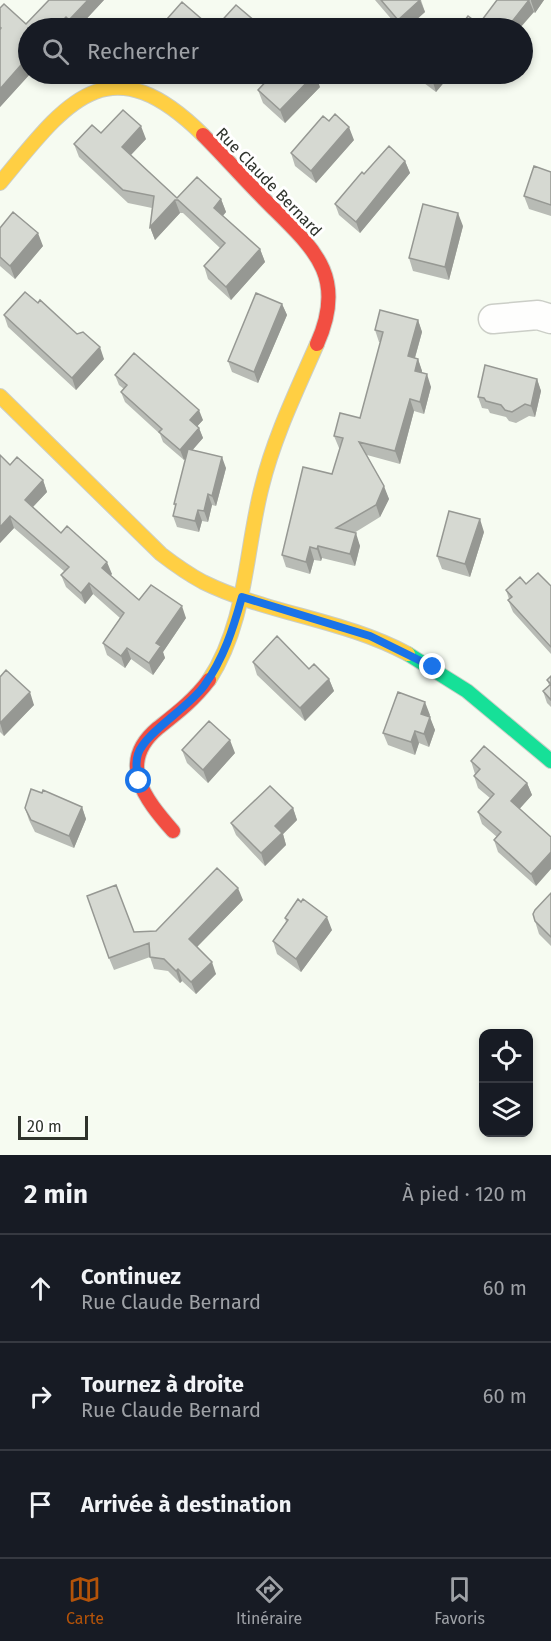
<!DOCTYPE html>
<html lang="fr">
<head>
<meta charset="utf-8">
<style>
	body { margin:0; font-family:"Fira Sans",sans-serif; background:#242831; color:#f1f3f6 }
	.controls { position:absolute; right:18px; bottom:18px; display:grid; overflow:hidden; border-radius:12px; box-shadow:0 3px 9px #0003 }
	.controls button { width:54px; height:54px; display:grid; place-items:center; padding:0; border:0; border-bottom:2px solid #363941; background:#171b24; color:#f1f3f6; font:30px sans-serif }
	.scale { position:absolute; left:18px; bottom:15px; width:70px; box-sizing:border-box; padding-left:6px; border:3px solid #2f332c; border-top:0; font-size:16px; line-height:21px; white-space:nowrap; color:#2f332c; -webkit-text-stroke:4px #fff; paint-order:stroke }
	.stop { position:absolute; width:18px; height:18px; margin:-14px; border:4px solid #1a73e8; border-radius:50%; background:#fff }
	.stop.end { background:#1a73e8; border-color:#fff; box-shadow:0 2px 6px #0008 }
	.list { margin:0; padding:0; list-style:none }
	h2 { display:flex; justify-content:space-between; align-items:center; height:78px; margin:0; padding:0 24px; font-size:26px }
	h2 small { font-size:20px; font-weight:400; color:#9ea1a6 }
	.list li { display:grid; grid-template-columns:39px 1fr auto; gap:18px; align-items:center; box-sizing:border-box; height:108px; padding:0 24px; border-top:2px solid #363941 }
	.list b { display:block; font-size:22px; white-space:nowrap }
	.list p { margin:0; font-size:20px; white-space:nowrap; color:#9ea1a6 }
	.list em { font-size:20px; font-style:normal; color:#9ea1a6 }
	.icon { flex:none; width:33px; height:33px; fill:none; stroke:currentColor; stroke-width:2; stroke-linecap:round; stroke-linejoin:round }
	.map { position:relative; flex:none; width:551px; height:1155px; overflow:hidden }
	.search { position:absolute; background:#171b24; box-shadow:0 3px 9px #0003; left:18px; right:18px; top:18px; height:66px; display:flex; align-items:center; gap:15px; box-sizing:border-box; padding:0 21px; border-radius:33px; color:#9ea1a6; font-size:22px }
	.sheet { height:402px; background:#171b24 }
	nav { display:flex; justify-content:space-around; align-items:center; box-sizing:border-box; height:84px; border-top:2px solid #363941; background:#171b24; font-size:16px; color:#9ea1a6 }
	nav a { display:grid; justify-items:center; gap:3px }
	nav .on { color:#b45309 }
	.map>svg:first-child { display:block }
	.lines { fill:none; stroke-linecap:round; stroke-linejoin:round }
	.street-casing { stroke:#cbcec7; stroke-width:31 }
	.fast-casing { stroke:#cbcec7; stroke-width:16 }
	.slow-casing { stroke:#cbcec7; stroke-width:16 }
	.jam-casing { stroke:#cbcec7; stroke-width:16 }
	.street { stroke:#fefefd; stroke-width:28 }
	.fast { stroke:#16e098; stroke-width:14 }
	.slow { stroke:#ffcf43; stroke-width:14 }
	.jam { stroke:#f24e42; stroke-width:14 }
	.wall { fill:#b8bbb5 }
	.shaded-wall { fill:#969893 }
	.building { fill:#d6d9d2; stroke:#969893; stroke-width:1.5 }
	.route { stroke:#1a73e8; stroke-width:8 }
	.labels { text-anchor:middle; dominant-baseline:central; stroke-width:6; stroke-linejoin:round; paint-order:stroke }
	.street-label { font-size:16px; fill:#2f332c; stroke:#fff }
</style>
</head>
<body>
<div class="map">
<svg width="551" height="1155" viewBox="0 0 551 1155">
	<rect width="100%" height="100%" fill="#f6fbf1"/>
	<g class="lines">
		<defs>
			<path id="street" d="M493,319L538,315L551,319"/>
			<path id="fast" d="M408,654L467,691L551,761"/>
			<path id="slow" d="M0,183C66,103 108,41 203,135
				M0,396L161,554C174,564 188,574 203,582C268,614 343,619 408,654
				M209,680C247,622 245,551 262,486C274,437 297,390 317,344"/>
			<path id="jam" d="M203,135C224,156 243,178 264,199C310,246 349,273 317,344
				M173,831C145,799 116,763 158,728C177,713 194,700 209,680"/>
		</defs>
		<!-- street casing -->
		<use href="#street" class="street-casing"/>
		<!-- fast casing -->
		<use href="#fast" class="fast-casing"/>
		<!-- slow casing -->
		<use href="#slow" class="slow-casing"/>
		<!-- jam casing -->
		<use href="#jam" class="jam-casing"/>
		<!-- street -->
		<use href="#street" class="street"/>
		<!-- fast -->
		<use href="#fast" class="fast"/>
		<!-- slow -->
		<use href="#slow" class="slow"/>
		<!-- jam -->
		<use href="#jam" class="jam"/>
	</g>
	<!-- wall -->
	<path class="wall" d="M49,0H104L78,28H28V74H30L0,107V8L26,24Z
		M375,0H421L425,12L407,28H399Z
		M497,0H544L535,13L534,12L479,24Z
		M412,74H451L436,92Z
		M320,87L285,123L263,103L258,90Z
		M101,133L146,139L131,155L177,198L221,199L226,212L223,216L260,249L265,262L231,300L208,279L204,266L220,248L183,213H180L155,240L150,227L152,208L128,203L79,157L74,144Z
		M354,140L316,183L295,166L291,153Z
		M405,161L410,173L360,233L339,215L335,204L364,174Z
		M551,172V216L529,209L524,196Z
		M463,226L449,280L413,271L409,258Z
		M0,228L43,246L15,279L0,266Z
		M282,304L287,315L258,383L232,372L228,361Z
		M4,315L104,359L76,390L8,327Z
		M418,320L422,332L415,358L418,359L422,371V373L431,387L424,414L414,411L400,464L367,455L389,499L380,517L354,533L360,546L355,566L322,558L321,561L314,560L310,574L286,567L282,555L332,474L340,448H339L334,436L360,418L381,342H379L375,330Z
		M115,375L203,420L197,426L199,428L203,438L192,450L226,468L216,506L212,505L208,522L202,521L199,532L177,527L173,516L176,508L174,504L186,458L184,460L163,442L160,434L125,402L121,392L124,389L119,385Z
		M537,379L541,391L535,417L529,416L516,423L509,421L506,417L490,413L488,409L482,408L478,397Z
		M0,455L10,465L43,480L47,492L33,507L61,533L112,574L110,575L139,600L186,618L163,652L165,658L153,675L131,659L125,668L107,655L103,643L120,618L93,594L85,604L66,587L61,575L65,572L14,528L0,543Z
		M484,532L470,577L442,569L437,556Z
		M526,584L551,586V654L513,612L508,600L509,599L506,590Z
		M253,662L309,669L329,679L334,691L305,721L257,675Z
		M551,676V707L547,703L543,691L549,685L547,680Z
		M0,677L34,705L4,736L0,732Z
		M430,715L429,717L435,730L429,747L419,743L415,755L388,745L383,733Z
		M182,750L235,753L208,783L187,763Z
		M471,761L527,783L532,795L519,809L536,886L498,852L494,840L497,837L482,824L478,812L490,798L478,788L474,776L475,774Z
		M42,793L82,807L86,819L74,848L35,832L29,820L25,808Z
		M293,808L297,820L283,834L286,845L265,866L236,835L231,823Z
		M551,893V946L539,934L535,921Z
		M243,900L197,947L216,974L196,994L182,981L180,983L168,971L154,969L150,957L114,970L109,958L156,931Z
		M285,918L332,930L301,972L277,954L273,941L286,922Z"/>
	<!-- shaded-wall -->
	<path class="shaded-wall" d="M88,0H104L78,28H72L69,20Z
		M420,0L425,12L407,28H401L398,20Z
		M529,0L534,12L520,28H507Z
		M531,0H544L535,13L531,1Z
		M66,17L70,28H55Z
		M28,57V74H30L0,107V89Z
		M315,74L320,87L285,123L280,110Z
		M436,74H451L436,92L432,79Z
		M141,126L146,139L126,160L122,147Z
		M349,127L354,140L316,183L311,171Z
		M405,161L410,173L360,233L356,222Z
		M221,199L226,212L218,221L214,208Z
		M175,200L180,213L155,240L150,227Z
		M458,213L463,226L449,280L445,267Z
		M38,233L43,246L15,279L10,266Z
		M260,249L265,262L231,300L226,287Z
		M282,304L287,315L258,383L254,372Z
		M418,320L422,332L412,368L408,356Z
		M100,347L104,359L76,390L72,378Z
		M418,359L422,371L419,383L415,371Z
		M427,374L431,387L424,414L420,402Z
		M537,379L541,391L535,417L531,406Z
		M410,399L414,411L400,464L395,451Z
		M199,410L203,420L194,430L190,420Z
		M199,428L203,438L184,460L180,450Z
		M222,457L226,468L216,506L212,496Z
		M43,480L47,492L29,511L25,500Z
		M384,486L389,499L380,517L376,505Z
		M208,494L212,505L208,522L204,511Z
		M198,510L202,521L199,532L195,521Z
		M10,516L14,528L0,543V527Z
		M480,519L484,532L470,577L465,564Z
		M356,533L360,546L355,566L350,554Z
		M318,546L322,558L321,561L317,549Z
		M310,547L314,560L310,574L306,562Z
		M107,562L112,574L107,580L102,568Z
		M89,583L93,594L85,604L81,593Z
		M182,606L186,618L163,652L165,658L153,675L149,663L156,643Z
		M127,648L131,659L125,668L121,656Z
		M329,679L334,691L305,721L300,708Z
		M30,692L34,705L4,736L0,723Z
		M425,702L430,715L425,727L421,714Z
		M430,717L435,730L429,747L424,734Z
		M415,731L419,743L415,755L411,742Z
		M230,740L235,753L208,783L203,770Z
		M527,783L532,795L515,814L511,801Z
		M82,807L86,819L74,848L69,836Z
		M293,808L297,820L283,834L286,845L265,866L261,853L275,826Z
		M551,852V869L536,886L531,874Z
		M238,888L243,900L193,951L189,939Z
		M327,917L332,930L301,972L296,959Z
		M212,962L216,974L196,994L191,982Z
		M178,969L182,981L180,983L176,971Z"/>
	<!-- building -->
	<path class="building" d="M49,0H88L69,20L66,17L55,28H28V57L0,89V30L1,28L0,27V8L4,4L26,24Z
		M381,0H420L398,20Z
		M497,0H529L507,28H459L468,16L479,24Z
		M182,2L212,28H159Z
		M236,5L263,28H215Z
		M414,22L423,28H409Z
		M273,74H315L280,110L258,90Z
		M424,74H436L432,79Z
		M123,110L141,126L122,147L177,198L197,177L221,199L214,208L260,249L226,287L204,266L225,243L178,200H175L150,227L154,196L123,190L74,144L92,125L101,133Z
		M335,114L349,127L311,171L291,153L323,116L329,121Z
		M389,146L405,161L356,222L335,204L362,172L364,174Z
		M534,166L551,172V205L524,196Z
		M423,204L458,213L445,267L409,258Z
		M13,212L38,233L10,266L0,257V228Z
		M25,292L38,303L40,300L77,334L83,332L100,347L72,378L4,315Z
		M256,293L282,304L254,372L228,361Z
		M380,310L418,320L408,356L418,359L415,371L427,374L420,402L410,399L395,451L359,442L384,486L376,505L336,528L356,533L350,554L318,546L317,549L310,547L306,562L282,555L303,467L332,474L343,438L334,436L340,413L360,418L383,332L375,330Z
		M134,353L199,410L190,420L199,428L180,450L159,432L162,429L121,392L127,385L115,375Z
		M485,365L537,379L531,406L525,404L512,412L505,410L501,405L486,401L484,398L478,397Z
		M188,449L222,457L212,496L208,494L204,511L198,510L195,521L173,516L176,504H174Z
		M0,455L10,465L17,457L43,480L25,500L61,533L67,526L107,562L102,568L139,600L151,585L182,606L156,643L161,646L149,663L127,648L121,656L103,643L124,613L89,583L81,593L61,575L69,567L10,516L0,527Z
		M449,511L480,519L465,564L437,556Z
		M538,573L551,586V647L508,600L512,597L506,590L520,577L526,584Z
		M277,636L309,669L314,664L329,679L300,708L253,662Z
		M6,670L30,692L0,723V677Z
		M551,676V700L543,691L551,684L547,680Z
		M398,692L425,702L421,714L430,717L424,734L415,731L411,742L383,733Z
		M209,721L230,740L203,770L182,750Z
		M484,746L527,783L511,801L551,837V852L531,874L494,840L501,832L478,812L494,794L474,776L480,769L471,761Z
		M270,786L293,808L275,826L282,833L261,853L231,823Z
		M31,789L42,793L43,790L82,807L69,836L31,820L25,808Z
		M217,868L238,888L189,939L212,962L191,982L178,969L176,971L164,959L150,957L149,943L109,958L87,896L116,885L134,932L156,931Z
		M551,893V937L535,921L533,914L535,910Z
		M298,899L301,902L303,899L327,917L296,959L273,941L288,920L285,918Z"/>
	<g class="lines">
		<!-- route -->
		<path class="route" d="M139,781C137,772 135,763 138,754C145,733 188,708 204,686C224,658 233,629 242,597L370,636L433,667"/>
	</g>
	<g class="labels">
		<!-- street labels -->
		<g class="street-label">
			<text transform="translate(269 182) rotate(46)">Rue Claude Bernard</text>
		</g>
	</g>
</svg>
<div class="controls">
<button><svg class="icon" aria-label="locate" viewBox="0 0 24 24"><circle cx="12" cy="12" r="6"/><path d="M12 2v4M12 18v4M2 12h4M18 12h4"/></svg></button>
<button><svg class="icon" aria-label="layers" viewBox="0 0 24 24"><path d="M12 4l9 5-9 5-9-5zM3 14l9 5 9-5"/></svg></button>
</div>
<div class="scale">20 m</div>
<div class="stop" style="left:139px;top:781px"></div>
<div class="stop end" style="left:433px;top:667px"></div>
<div class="search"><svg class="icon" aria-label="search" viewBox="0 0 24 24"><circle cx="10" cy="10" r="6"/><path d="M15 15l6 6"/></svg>Rechercher</div>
</div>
<section class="sheet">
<h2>2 min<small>À pied · 120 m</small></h2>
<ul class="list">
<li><svg class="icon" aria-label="ahead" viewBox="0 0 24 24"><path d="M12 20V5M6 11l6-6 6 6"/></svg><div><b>Continuez</b><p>Rue Claude Bernard</p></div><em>60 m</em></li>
<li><svg class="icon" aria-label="right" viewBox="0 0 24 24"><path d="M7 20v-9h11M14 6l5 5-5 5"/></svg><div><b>Tournez à droite</b><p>Rue Claude Bernard</p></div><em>60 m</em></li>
<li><svg class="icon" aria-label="arrive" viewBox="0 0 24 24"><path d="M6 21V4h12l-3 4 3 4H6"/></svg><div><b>Arrivée à destination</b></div></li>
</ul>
</section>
<nav>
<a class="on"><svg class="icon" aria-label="map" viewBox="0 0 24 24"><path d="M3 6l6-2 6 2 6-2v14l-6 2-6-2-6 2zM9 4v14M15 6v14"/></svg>Carte</a>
<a><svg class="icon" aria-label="directions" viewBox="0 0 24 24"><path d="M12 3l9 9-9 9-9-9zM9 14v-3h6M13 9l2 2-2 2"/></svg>Itinéraire</a>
<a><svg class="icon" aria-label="saved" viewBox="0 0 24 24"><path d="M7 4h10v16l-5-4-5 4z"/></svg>Favoris</a>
</nav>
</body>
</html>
